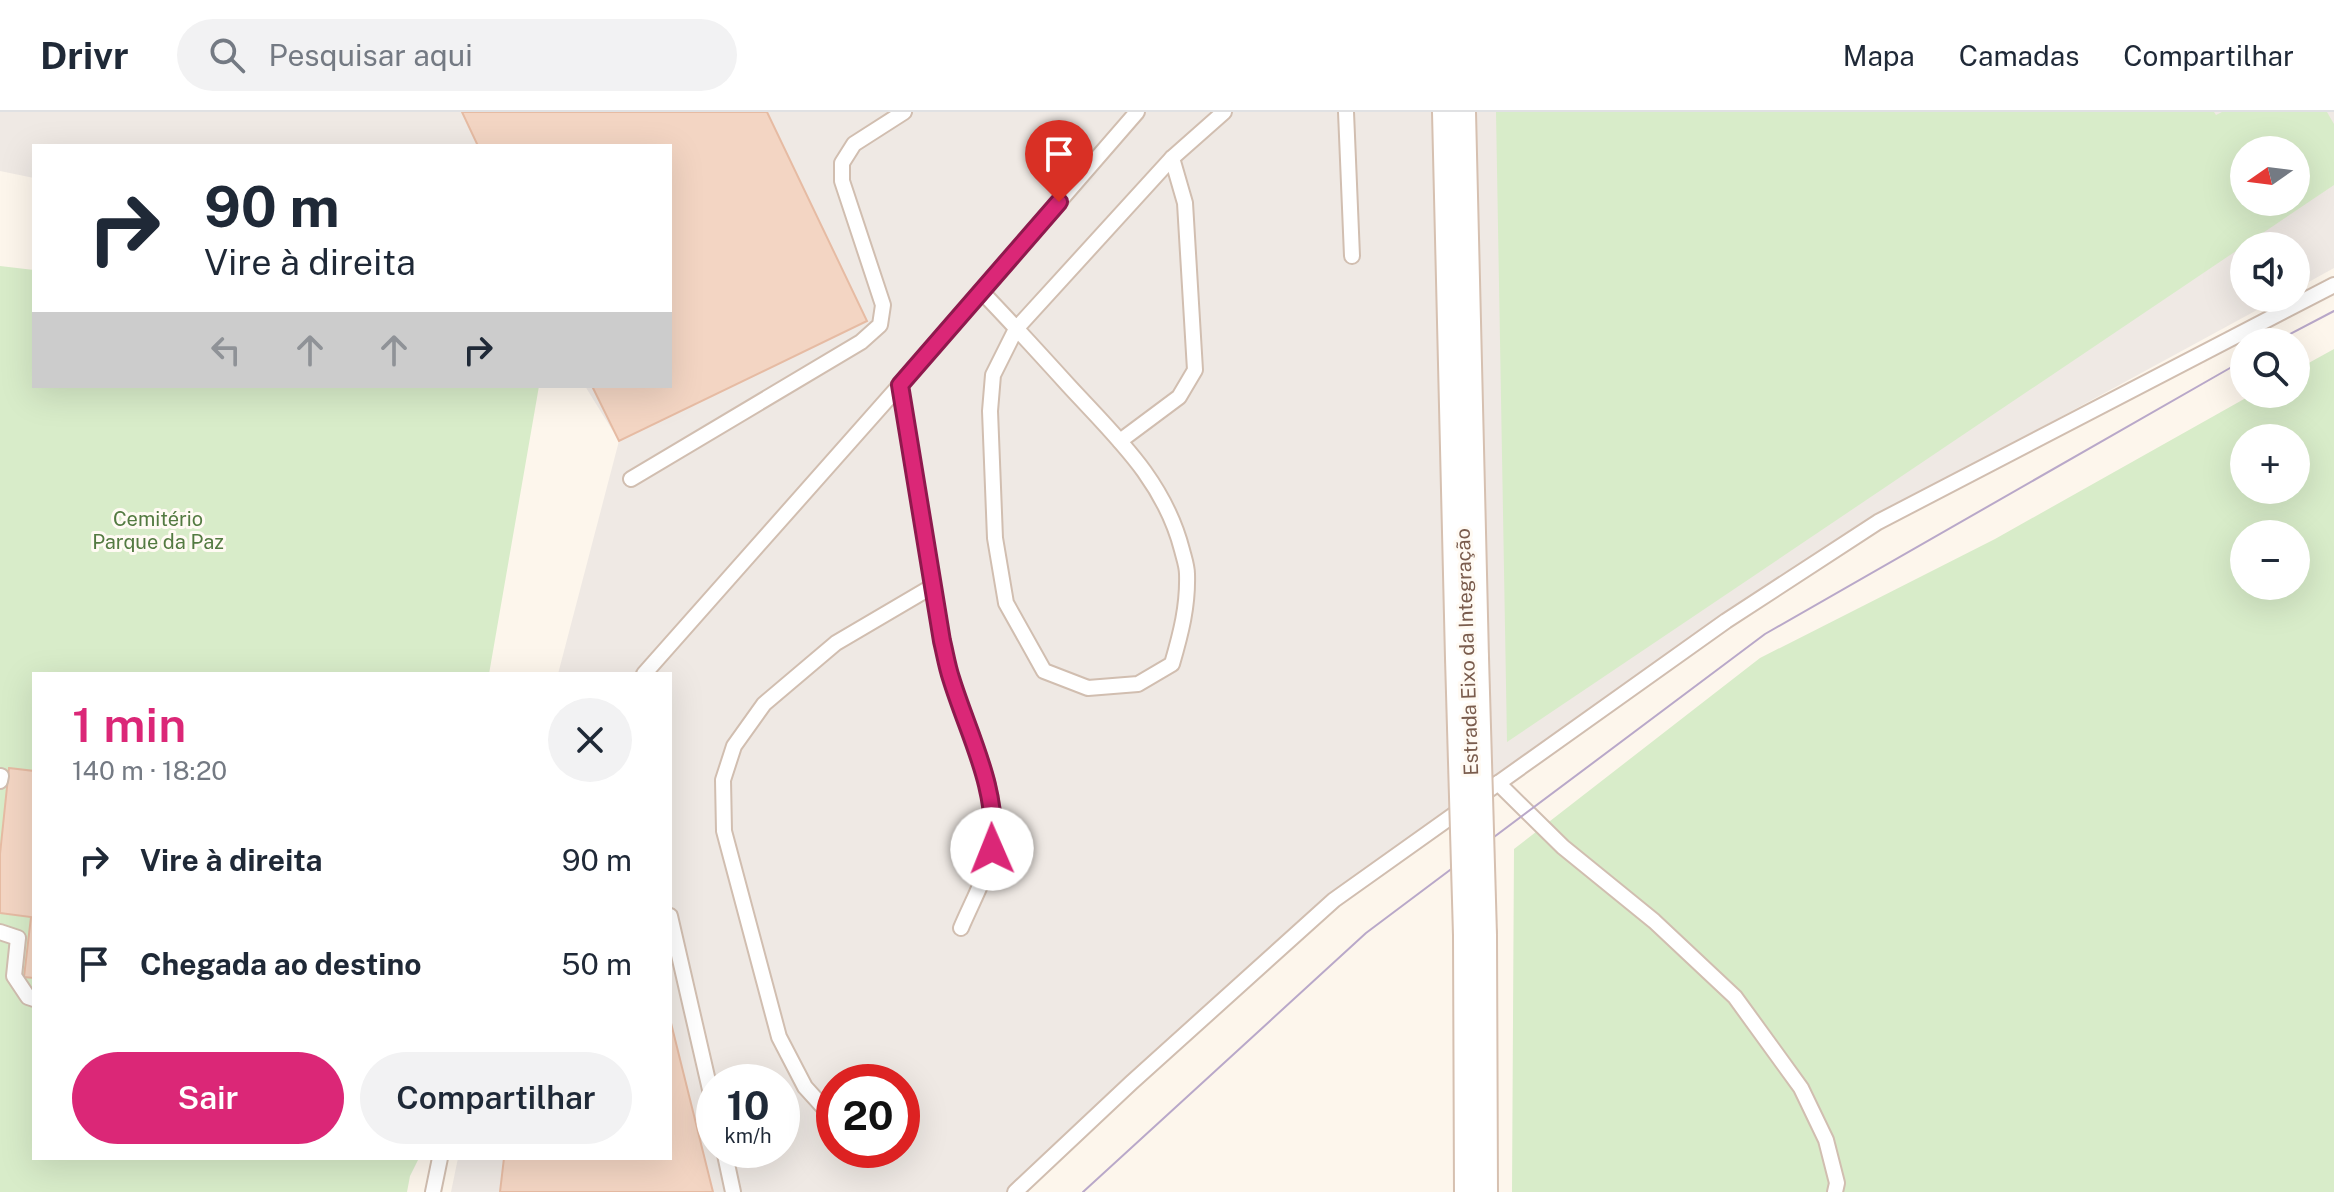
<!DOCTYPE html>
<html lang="pt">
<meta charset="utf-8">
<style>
:root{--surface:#fff;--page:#f2f2f3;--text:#1f2937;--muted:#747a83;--line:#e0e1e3;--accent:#db2777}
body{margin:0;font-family:"Public Sans",sans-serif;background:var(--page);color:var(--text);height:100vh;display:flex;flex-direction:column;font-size:30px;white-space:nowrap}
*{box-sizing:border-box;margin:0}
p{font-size:26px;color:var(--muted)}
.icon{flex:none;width:44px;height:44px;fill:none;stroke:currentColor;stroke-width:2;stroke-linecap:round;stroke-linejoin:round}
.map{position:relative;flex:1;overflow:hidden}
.side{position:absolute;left:32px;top:560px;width:640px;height:488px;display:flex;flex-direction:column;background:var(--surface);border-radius:0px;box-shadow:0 8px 32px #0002}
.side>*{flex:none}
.banner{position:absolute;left:32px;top:32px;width:640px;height:244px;border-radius:0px;box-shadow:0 8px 32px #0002;background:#fff;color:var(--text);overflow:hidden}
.needle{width:52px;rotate:256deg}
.controls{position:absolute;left:2230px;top:24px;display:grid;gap:16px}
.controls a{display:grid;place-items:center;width:80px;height:80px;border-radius:50%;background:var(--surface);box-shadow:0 8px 32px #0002;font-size:40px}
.speed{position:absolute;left:696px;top:952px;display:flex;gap:16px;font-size:40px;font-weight:700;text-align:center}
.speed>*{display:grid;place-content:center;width:104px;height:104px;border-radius:50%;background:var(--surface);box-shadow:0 8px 32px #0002;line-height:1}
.speed small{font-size:20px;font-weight:400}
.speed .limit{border:12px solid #d22;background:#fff;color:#111}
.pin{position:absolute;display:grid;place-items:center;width:68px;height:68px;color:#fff;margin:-82px -34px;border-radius:50% 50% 50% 0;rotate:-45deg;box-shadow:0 0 8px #0007}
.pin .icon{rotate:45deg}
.me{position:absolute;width:88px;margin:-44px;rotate:359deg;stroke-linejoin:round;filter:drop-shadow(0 0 6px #0008)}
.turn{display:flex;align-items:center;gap:28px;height:168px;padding:0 40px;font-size:36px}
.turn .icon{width:104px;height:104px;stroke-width:2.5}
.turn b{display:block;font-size:56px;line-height:68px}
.lanes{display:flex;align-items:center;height:76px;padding:0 40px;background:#0003;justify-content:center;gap:40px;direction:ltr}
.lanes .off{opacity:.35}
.round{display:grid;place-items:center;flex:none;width:84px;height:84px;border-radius:42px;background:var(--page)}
.summary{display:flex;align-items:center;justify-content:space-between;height:136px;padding:0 40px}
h1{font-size:48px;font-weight:600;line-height:60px;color:var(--accent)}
.cta{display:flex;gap:16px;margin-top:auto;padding:16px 40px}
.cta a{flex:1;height:92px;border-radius:48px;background:var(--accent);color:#fff;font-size:32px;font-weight:600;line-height:92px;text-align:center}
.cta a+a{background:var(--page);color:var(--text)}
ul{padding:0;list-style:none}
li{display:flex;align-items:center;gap:24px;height:104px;padding:0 40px}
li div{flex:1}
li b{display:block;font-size:30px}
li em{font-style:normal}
header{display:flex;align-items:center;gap:48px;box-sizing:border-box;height:112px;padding:0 40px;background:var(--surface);border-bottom:2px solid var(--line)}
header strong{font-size:38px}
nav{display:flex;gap:44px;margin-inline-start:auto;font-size:28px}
.search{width:560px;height:72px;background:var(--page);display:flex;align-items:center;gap:20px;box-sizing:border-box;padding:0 28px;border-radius:44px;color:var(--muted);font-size:30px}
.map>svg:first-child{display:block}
</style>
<header>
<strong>Drivr</strong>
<div class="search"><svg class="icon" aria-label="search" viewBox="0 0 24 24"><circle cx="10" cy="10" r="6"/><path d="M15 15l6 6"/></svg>Pesquisar aqui</div>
<nav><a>Mapa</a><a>Camadas</a><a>Compartilhar</a></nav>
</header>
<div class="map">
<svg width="2334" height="1080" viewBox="0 0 2334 1080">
<rect width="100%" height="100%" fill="#fdf6ec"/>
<!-- industrial -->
<path fill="#efe9e4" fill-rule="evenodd" d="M 0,0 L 2334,0 L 2334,156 L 2296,177 L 2296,134 L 2244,134 L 2244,186 L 2279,186 L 1853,418 L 1329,785 L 1023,1080 L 451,1080 L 458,1046 L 670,1046 L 670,562 L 558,562 L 619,329 L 585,274 L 670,274 L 670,34 L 34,34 L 34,66 L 0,59 ZM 2244,38 L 2296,38 L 2296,90 L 2244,90 ZM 714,970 L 782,970 L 782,1038 L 714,1038 ZM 834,970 L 902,970 L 902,1038 L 834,1038 Z"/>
<!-- green -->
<g fill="#d8ecc9" fill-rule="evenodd">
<path d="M 1496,0 L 2214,0 L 2216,3 L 2222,0 L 2327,0 L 2334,12 L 2334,73 L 1507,630 ZM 2296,38 L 2296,90 L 2244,90 L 2244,38 Z"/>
<polygon points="0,154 34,158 34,274 539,274 489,562 34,562 34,1046 419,1046 410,1064 407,1080 0,1080"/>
<path d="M 2334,237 L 2334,1080 L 1512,1080 L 1514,737 L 1760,546 L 1995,427 L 2253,282 L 2296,282 L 2296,258 ZM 2244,326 L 2296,326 L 2296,378 L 2244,378 ZM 2244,422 L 2296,422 L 2296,474 L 2244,474 Z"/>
</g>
<!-- building -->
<g fill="#f3d5c3" stroke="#e6bba3" stroke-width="2">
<polygon points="462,0 767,0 867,209 619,329 592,274 670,274 670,34 478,34"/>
<polygon points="9,656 34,659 34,866 24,865 31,805 0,801 0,742"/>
<polygon points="670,907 713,1080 500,1080 504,1046 670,1046"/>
</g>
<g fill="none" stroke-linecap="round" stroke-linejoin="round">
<defs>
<g id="lane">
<polyline points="1346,0 1352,144"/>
<path d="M 981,179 C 1011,210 1040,242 1069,274 C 1116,325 1164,368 1182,438 C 1184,446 1187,454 1187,462 C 1188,494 1181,521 1172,552 L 1138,572 L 1088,576 L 1044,559 L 1006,491 L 995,426 L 990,299 L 993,263 L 1016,217 L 1172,46 L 1224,0"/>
<path d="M 900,273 L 942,529 C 945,541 947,553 951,565 C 966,616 1002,682 992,736 C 987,764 972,790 961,816"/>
<polyline points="1120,329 1179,285 1195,258 1185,91 1172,46"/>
<polyline points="631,367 861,230 880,213 883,193 842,69 842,51 854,32 904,0"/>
<polyline points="644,562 900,273 1137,0"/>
<polyline points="0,669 1,664"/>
<polyline points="1498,671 1563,735 1654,809 1735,885 1801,976 1826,1028 1837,1071 1835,1080"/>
<polyline points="670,804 714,995"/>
<polyline points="0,820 18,826 14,864 28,885 34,887"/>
<polyline points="834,1007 805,975 779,925 724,719 723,668 734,634 764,592 836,531 933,474"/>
<polyline points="724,1038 733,1080"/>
<polyline points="863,1038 870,1045"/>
<polyline points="433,1080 440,1046"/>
<polyline points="1015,1080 1131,971 1334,788 1726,509 1878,410 2334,173"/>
</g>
<g id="secondary">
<polyline points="1454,0 1467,546"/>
<polyline points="1475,823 1476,1080"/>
</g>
</defs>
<!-- lane casing -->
<use href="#lane" stroke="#d1beb0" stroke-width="18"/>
<!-- secondary casing -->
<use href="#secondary" stroke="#d6c0b0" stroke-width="46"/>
<!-- lane -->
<use href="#lane" stroke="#fff" stroke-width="14"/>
<!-- secondary -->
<use href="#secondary" stroke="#fff" stroke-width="42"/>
<!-- tram -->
<g stroke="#b9a8c9" stroke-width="2">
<polyline points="2275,230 2334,199"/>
<polyline points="1083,1080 1366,821 1765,522 2244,248"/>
</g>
<defs>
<polyline id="secondary-bridge" points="1467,546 1475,823"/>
</defs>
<!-- secondary-bridge casing -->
<use href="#secondary-bridge" stroke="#d6c0b0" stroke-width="46" stroke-linecap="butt"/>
<!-- secondary-bridge -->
<use href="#secondary-bridge" stroke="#fff" stroke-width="42"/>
</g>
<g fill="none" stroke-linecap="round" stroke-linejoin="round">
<defs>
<path id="route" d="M 992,737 C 999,677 968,622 951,566 C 947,554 945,541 942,529 L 900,273 L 1059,90"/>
</defs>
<!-- route casing -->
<use href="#route" stroke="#8e194d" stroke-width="20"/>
<!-- route -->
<use href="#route" stroke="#db2777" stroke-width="14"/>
</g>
<g text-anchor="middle" stroke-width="6" stroke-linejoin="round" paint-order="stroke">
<!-- park labels -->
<g font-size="20" fill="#537a41" stroke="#fffaf3">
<text x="158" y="414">Cemitério<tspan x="158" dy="23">Parque da Paz</tspan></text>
</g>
<!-- street labels -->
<g font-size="20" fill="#7a5c4d" stroke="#fffaf3">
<text transform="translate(1467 540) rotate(-92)" y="7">Estrada Eixo da Integração</text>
</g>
</g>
</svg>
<div class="controls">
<a><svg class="needle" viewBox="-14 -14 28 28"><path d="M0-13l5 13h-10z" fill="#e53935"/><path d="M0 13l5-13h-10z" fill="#747a83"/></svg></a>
<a><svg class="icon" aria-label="sound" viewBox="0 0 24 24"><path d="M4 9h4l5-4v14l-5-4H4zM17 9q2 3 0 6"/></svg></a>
<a><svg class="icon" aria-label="search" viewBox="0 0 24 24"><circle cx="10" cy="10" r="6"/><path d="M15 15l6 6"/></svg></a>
<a>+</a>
<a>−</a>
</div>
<div class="speed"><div>10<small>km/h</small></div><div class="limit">20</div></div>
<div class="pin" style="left:1059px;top:90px;background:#d93025"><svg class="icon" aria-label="arrive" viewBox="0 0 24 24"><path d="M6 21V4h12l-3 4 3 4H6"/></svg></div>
<svg class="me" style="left:992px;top:737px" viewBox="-20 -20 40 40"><circle r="19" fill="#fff"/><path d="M0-13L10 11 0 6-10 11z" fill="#db2777"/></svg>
<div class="banner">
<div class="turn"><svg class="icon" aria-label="right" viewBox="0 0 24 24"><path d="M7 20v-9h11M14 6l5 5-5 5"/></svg><div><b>90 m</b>Vire à direita</div></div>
<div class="lanes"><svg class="icon off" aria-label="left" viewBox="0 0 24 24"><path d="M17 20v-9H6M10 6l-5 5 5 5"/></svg><svg class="icon off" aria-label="ahead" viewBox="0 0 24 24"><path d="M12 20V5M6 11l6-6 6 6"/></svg><svg class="icon off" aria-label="ahead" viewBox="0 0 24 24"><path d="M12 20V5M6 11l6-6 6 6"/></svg><svg class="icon" aria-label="right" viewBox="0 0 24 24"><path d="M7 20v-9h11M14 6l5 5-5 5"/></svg></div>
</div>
<section class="side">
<div class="summary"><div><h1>1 min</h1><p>140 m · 18:20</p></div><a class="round"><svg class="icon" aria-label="close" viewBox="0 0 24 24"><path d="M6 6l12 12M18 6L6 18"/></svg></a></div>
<ul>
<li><svg class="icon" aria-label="right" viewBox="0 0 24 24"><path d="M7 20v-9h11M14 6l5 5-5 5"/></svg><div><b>Vire à direita</b></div><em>90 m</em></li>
<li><svg class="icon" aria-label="arrive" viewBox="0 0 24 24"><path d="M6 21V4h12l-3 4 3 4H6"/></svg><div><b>Chegada ao destino</b></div><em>50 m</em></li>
</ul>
<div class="cta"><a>Sair</a><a>Compartilhar</a></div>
</section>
</div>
